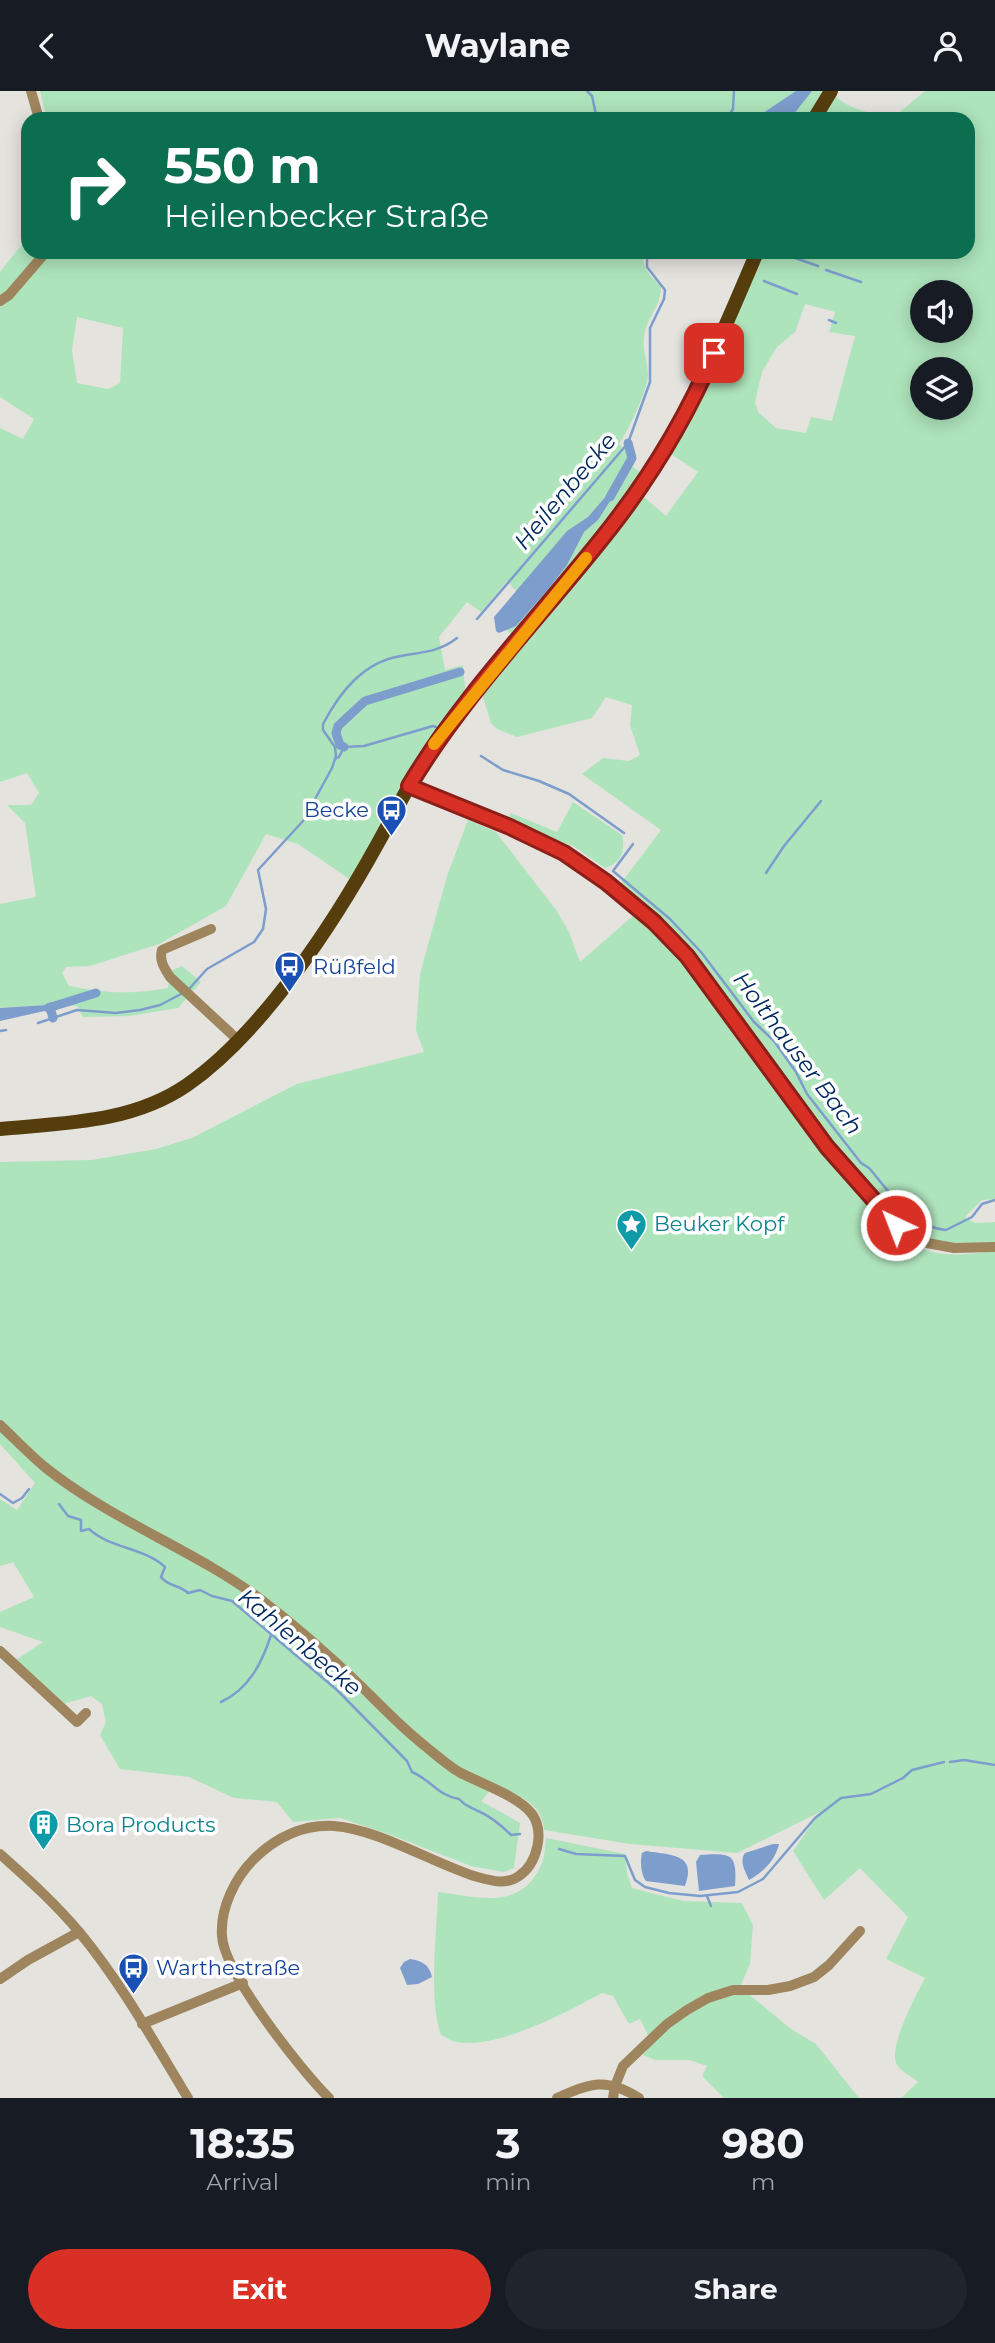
<!DOCTYPE html>
<meta charset="utf-8">
<style>
:root{--surface:#171b24;--page:#20242c;--text:#f1f3f6;--muted:#9ea1a6;--accent:#d93025}
body{margin:0;font-family:Montserrat,sans-serif;background:var(--page);color:var(--text);height:100vh;display:flex;flex-direction:column;font-size:26px;white-space:nowrap}
*{box-sizing:border-box;margin:0}
p{font-size:23px;color:var(--muted)}
.icon{flex:none;width:38px;height:38px;fill:none;stroke:currentColor;stroke-width:2;stroke-linecap:round;stroke-linejoin:round}
.map{position:relative;height:2007px;overflow:hidden}
.side{display:flex;flex-direction:column;background:var(--surface);flex:1}
.side>*{flex:none}
.banner{position:absolute;left:21px;top:21px;width:954px;height:147px;border-radius:21px;box-shadow:0 4px 18px #0003;background:#0b6e4f;color:#fff;overflow:hidden}
.buttons{position:absolute;left:910px;top:189px;display:grid;gap:14px}
.buttons a{display:grid;place-items:center;width:63px;height:63px;border-radius:50%;background:var(--surface);box-shadow:0 4px 18px #0003;font-size:35px}
.pin{position:absolute;display:grid;place-items:center;width:60px;height:60px;color:#fff;margin:-30px;border-radius:14px;box-shadow:0 4px 10px #0006}
.me{position:absolute;width:77px;margin:-38px;rotate:317deg;stroke-linejoin:round;filter:drop-shadow(0 0 5px #0008)}
.turn{display:flex;align-items:center;gap:24px;height:147px;padding:0 28px;font-size:32px}
.turn .icon{width:91px;height:91px;stroke-width:2.5}
.turn b{display:block;font-size:49px;line-height:60px}
.eta{display:flex;justify-content:space-evenly;align-items:center;height:119px;text-align:center}
.eta b{font-size:42px;font-weight:700;line-height:49px}
.action{display:flex;gap:14px;margin-top:auto;padding:14px 28px}
.action a{flex:1;height:80px;border-radius:42px;background:var(--accent);color:#fff;font-size:28px;font-weight:700;line-height:80px;text-align:center}
.action a+a{background:var(--page);color:var(--text)}
header{display:flex;justify-content:space-between;align-items:center;height:91px;padding:0 28px;background:var(--surface);font-size:32px;font-weight:700}
.map>svg:first-child{display:block}
</style>
<header><svg class="icon" aria-label="back" viewBox="0 0 24 24"><path d="M15 5l-7 7 7 7"/></svg>Waylane<svg class="icon" aria-label="person" viewBox="0 0 24 24"><circle cx="12" cy="8" r="4"/><path d="M4 21q1-7 8-7t8 7"/></svg></header>
<div class="map">
<svg width="995" height="2007" viewBox="0 0 995 2007">
<rect width="100%" height="100%" fill="#e4e3de"/>
<!-- green -->
<g fill="#aee4bc" fill-rule="evenodd">
<path d="M 40,0 L 831,0 C 847,20 871,22 894,26 L 925,0 L 995,0 L 995,1108 L 982,1109 L 965,1126 L 975,1132 L 995,1131 L 995,1152 L 956,1153 L 932,1149 L 900,1133 L 824,1045 L 698,873 L 618,796 L 661,739 L 582,683 L 603,667 L 629,670 L 640,664 L 630,634 L 632,614 L 606,606 L 592,627 L 517,646 L 497,638 L 491,632 L 482,603 L 521,554 L 497,529 L 518,502 L 507,490 L 481,521 L 467,511 L 439,546 L 445,579 L 463,574 L 465,596 L 463,605 L 351,789 L 298,753 L 266,743 L 226,815 L 159,853 L 90,875 L 66,876 L 62,882 L 69,895 C 109,902 128,904 168,897 L 170,880 L 182,875 L 201,891 L 178,917 L 129,925 L 83,926 L 77,915 L 47,914 L 0,917 L 0,813 L 36,806 L 25,732 L 7,714 L 31,714 L 39,702 L 27,682 L 0,691 L 0,337 L 23,348 L 34,328 L 0,306 L 0,181 L 23,152 L 28,148 L 28,161 L 643,161 C 642,177 649,184 661,195 C 662,214 646,227 644,246 C 642,258 648,271 648,283 C 648,299 628,340 619,353 L 630,362 L 629,373 L 651,389 L 644,406 L 666,425 L 698,381 L 671,363 L 698,316 L 762,166 L 754,161 L 839,161 L 922,167 L 920,161 L 968,161 L 968,28 L 47,28 ZM 922,201 L 961,201 L 961,240 L 922,240 ZM 805,213 L 835,221 L 829,241 L 855,245 L 832,330 L 811,326 L 806,342 L 776,337 L 758,321 L 755,311 L 762,281 L 777,256 L 795,241 ZM 77,226 L 123,237 L 120,292 L 108,298 L 77,292 L 72,259 ZM 922,278 L 961,278 L 961,317 L 922,317 Z"/>
<path d="M 573,711 L 622,744 C 626,760 621,772 605,777 L 573,755 L 539,744 L 507,729 L 511,722 L 557,741 Z"/>
<path d="M 468,729 L 496,741 L 556,819 L 569,841 L 580,871 L 635,823 C 661,846 687,870 709,899 C 760,966 801,1039 857,1101 C 877,1123 895,1145 921,1157 C 943,1167 972,1163 995,1160 L 995,2007 L 901,2007 L 918,1991 C 912,1986 901,1980 897,1974 C 887,1958 917,1902 925,1887 L 886,1868 L 908,1826 L 860,1777 L 824,1809 L 793,1760 L 820,1721 L 737,1762 L 630,1753 L 544,1739 C 543,1712 516,1703 495,1694 L 481,1710 L 520,1732 L 514,1777 L 504,1781 L 471,1775 L 391,1744 L 340,1727 L 293,1731 L 277,1711 L 234,1707 L 189,1686 L 120,1678 L 100,1644 L 106,1631 L 102,1613 L 91,1605 L 63,1613 L 16,1569 L 43,1551 L 0,1536 L 0,1521 L 34,1506 L 13,1471 L 0,1475 L 0,1408 L 17,1419 L 35,1392 L 0,1353 L 0,1071 L 92,1069 L 156,1058 L 192,1047 L 297,993 L 424,961 L 416,939 L 420,883 L 447,785 Z"/>
<path d="M 546,1747 L 625,1763 L 627,1782 L 632,1797 L 683,1810 L 742,1812 L 753,1834 L 750,1873 L 740,1896 L 791,1938 L 816,1953 L 859,2007 L 724,2007 L 702,1985 L 707,1975 L 690,1969 L 655,1969 L 643,1964 L 652,1952 L 640,1928 L 629,1933 L 613,1905 L 602,1902 C 567,1921 496,1959 456,1951 C 451,1950 446,1946 441,1944 C 428,1906 437,1842 438,1801 C 478,1806 521,1820 541,1774 C 545,1767 545,1755 546,1747 Z"/>
</g>
<!-- water -->
<g fill="#7d9dcd">
<polygon points="796,0 812,0 790,28 754,28"/>
<polygon points="607,404 612,407 598,429 584,441 567,474 550,496 516,535 499,542 496,540 494,526 567,440 588,426"/>
<polygon points="47,914 49,919 0,930 0,917"/>
<path d="M 773,1753 L 779,1753 C 775,1770 763,1781 749,1789 C 745,1780 739,1770 745,1762 Z"/>
<path d="M 646,1760 C 669,1764 698,1762 685,1795 L 646,1790 C 641,1784 640,1770 642,1762 Z"/>
<path d="M 700,1764 C 732,1762 737,1763 735,1795 L 699,1800 L 696,1771 Z"/>
<path d="M 410,1868 C 422,1870 429,1873 432,1886 L 418,1893 L 407,1894 L 400,1877 L 404,1871 Z"/>
</g>
<g fill="none" stroke-linecap="round" stroke-linejoin="round">
<!-- stream -->
<g stroke="#7d9dcd" stroke-width="2.5">
<polyline points="587,0 592,5 597,28"/>
<polyline points="727,28 733,18 734,0"/>
<polyline points="778,161 818,175"/>
<polyline points="826,179 861,191"/>
<polyline points="764,190 797,203"/>
<polyline points="829,229 836,232"/>
<polyline points="477,528 628,352 650,291 650,237 664,208 665,199 647,176 647,161"/>
<polyline points="481,665 503,679 539,690 569,703 624,742"/>
<polyline points="335,668 339,666 344,656 364,655 433,635 436,636"/>
<path d="M 633,753 L 613,780 L 670,828 L 701,861 L 754,931 L 774,950 L 796,981 L 807,1003 L 861,1072 L 869,1077 C 889,1100 911,1136 946,1139 L 972,1126 L 982,1113 L 995,1109"/>
<polyline points="766,782 784,755 821,710"/>
<path d="M 189,898 L 207,878 L 254,851 L 263,838 L 266,818 L 258,779 L 303,730 L 332,677 L 336,665 L 335,656 L 323,639 L 323,633 C 340,601 363,571 401,565 C 423,561 439,561 457,547"/>
<polyline points="38,932 77,919 116,922 140,919 160,914 183,902"/>
<polyline points="0,940 6,939"/>
<polyline points="0,1403 13,1412 22,1407 29,1398"/>
<path d="M 59,1413 L 68,1425 L 81,1429 L 81,1440 L 89,1438 C 111,1458 143,1456 165,1476 L 161,1486 C 167,1495 180,1494 188,1502 L 200,1499 L 212,1505 L 232,1510 L 337,1599 L 407,1670 L 412,1681 C 431,1689 437,1704 459,1708 C 466,1716 469,1715 478,1720 C 490,1725 501,1734 511,1744 L 520,1743"/>
<path d="M 221,1611 C 249,1598 262,1572 271,1544"/>
<polyline points="950,1671 964,1669 995,1674"/>
<polyline points="559,1758 576,1763 625,1765 635,1789 645,1796 669,1802 700,1805 738,1801 763,1788 815,1727 841,1707 871,1703 903,1687 912,1679 944,1671"/>
<polyline points="707,1805 711,1815"/>
</g>
<!-- canal -->
<g stroke="#7d9dcd" stroke-width="9">
<polyline points="610,406 632,367 628,352"/>
<polyline points="344,656 340,654 336,642 338,635 365,610 460,581"/>
<polyline points="50,916 53,927"/>
<polyline points="48,917 96,902"/>
</g>
<!-- minor -->
<g stroke="#9f855e" stroke-width="10">
<polyline points="31,0 39,28"/>
<polyline points="0,210 9,204 46,161"/>
<polyline points="409,695 534,747 574,768 606,791 654,831 687,865 827,1056 891,1130 909,1144 927,1152 954,1157 995,1156"/>
<path d="M 211,838 L 162,859 C 159,869 164,877 170,886 L 238,949"/>
<path d="M 0,1334 C 15,1348 30,1364 46,1377 C 111,1429 192,1458 259,1507 C 296,1535 330,1565 363,1597 C 383,1617 403,1638 425,1655 C 436,1664 447,1674 459,1681 C 479,1692 519,1705 532,1723 C 545,1741 537,1773 519,1785 C 505,1795 489,1789 474,1785 C 431,1771 377,1738 334,1735 C 303,1733 275,1747 254,1768 C 235,1787 220,1817 222,1845 C 224,1882 301,1979 329,2007"/>
<polyline points="0,1560 77,1631 86,1622"/>
<path d="M 0,1763 C 28,1788 56,1813 80,1842 C 122,1893 154,1951 188,2007"/>
<polyline points="0,1888 28,1869 79,1841"/>
<polyline points="142,1933 243,1892"/>
<path d="M 557,2007 C 591,1992 606,1986 639,2007"/>
<polyline points="613,2007 615,1995 623,1975 667,1933 687,1919 708,1907 733,1899 768,1899 790,1895 814,1886 829,1874 860,1840"/>
</g>
<!-- major -->
<g stroke="#563d0d" stroke-width="14">
<polyline points="814,28 831,0"/>
<path d="M 0,1038 C 64,1032 132,1032 187,994 C 263,941 334,832 378,752 C 396,720 412,687 432,656 C 449,629 472,605 492,580 C 533,532 574,484 612,434 C 679,347 715,261 757,161"/>
</g>
</g>
<g fill="none" stroke-linecap="round" stroke-linejoin="round">
<defs>
<path id="route" d="M 714,262 C 687,325 653,382 611,436 C 544,522 465,601 409,695 L 510,736 L 564,762 L 606,791 L 654,831 L 687,865 L 827,1056 L 896,1134"/>
</defs>
<!-- route casing -->
<use href="#route" stroke="#8d1f18" stroke-width="18"/>
<!-- route -->
<use href="#route" stroke="#d93025" stroke-width="12"/>
<!-- slow -->
<polyline stroke="#f59e0b" stroke-width="12" points="434,653 586,467"/>
</g>
<!-- icons -->
<defs>
<symbol id="bus-pin" viewBox="-11 -11 22 30"><path d="M0 17L-7.5 6A9.5 9.5 0 1 1 7.5 6Z" fill="#1a4fb4" stroke="#fff"/><path d="M-5-6H5V4H4V6H2V4H-2V6H-4V4H-5ZM-3.5-4V0h7V-4ZM-3.5 1.2v1.5H-2V1.2ZM2 1.2v1.5H3.5V1.2Z" fill="#fff"/></symbol>
<symbol id="sight-pin" viewBox="-11 -11 22 30"><path d="M0 17L-7.5 6A9.5 9.5 0 1 1 7.5 6Z" fill="#0f9aa8" stroke="#fff"/><path d="M0-6L1.8-2.2L6-1.7L2.9 1.2L3.7 5.4L0 3.3L-3.7 5.4L-2.9 1.2L-6-1.7L-1.8-2.2Z" fill="#fff"/></symbol>
<symbol id="building-pin" viewBox="-11 -11 22 30"><path d="M0 17L-7.5 6A9.5 9.5 0 1 1 7.5 6Z" fill="#0f9aa8" stroke="#fff"/><path d="M-4-6H4V6H1V3H-1V6H-4ZM-2.5-4.3h1.7v1.8h-1.7ZM.8-4.3h1.7v1.8H.8ZM-2.5-1h1.7V.8h-1.7ZM.8-1h1.7V.8H.8Z" fill="#fff"/></symbol>
</defs>
<g fill-rule="evenodd">
<use href="#bus-pin" x="374" y="702" width="35" height="47"/>
<use href="#bus-pin" x="272" y="858" width="35" height="47"/>
<use href="#sight-pin" x="614" y="1116" width="35" height="47"/>
<use href="#building-pin" x="26" y="1716" width="35" height="47"/>
<use href="#bus-pin" x="116" y="1860" width="35" height="47"/>
</g>
<g text-anchor="middle" stroke-width="7" stroke-linejoin="round" paint-order="stroke">
<!-- transit labels -->
<g font-size="21" fill="#164399" stroke="#fff" text-anchor="start">
<text x="369" y="726" text-anchor="end">Becke</text>
<text x="313" y="883">Rüßfeld</text>
<text x="156" y="1884">Warthestraße</text>
</g>
<!-- culture labels -->
<g font-size="21" fill="#0d838f" stroke="#fff" text-anchor="start">
<text x="654" y="1140">Beuker Kopf</text>
<text x="66" y="1741">Bora Products</text>
</g>
<!-- water labels -->
<g font-size="23" font-style="italic" fill="#002961" stroke="#fff">
<text transform="translate(565 400) rotate(-50)" y="8">Heilenbecke</text>
<text transform="translate(798 962) rotate(53)" y="8">Holthauser Bach</text>
<text transform="translate(300 1551) rotate(40)" y="8">Kahlenbecke</text>
</g>
</g>
</svg>
<div class="buttons">
<a><svg class="icon" aria-label="sound" viewBox="0 0 24 24"><path d="M4 9h4l5-4v14l-5-4H4zM17 9q2 3 0 6"/></svg></a>
<a><svg class="icon" aria-label="layers" viewBox="0 0 24 24"><path d="M12 4l9 5-9 5-9-5zM3 14l9 5 9-5"/></svg></a>
</div>
<div class="pin" style="left:714px;top:262px;background:#d93025"><svg class="icon" aria-label="arrive" viewBox="0 0 24 24"><path d="M6 21V4h12l-3 4 3 4H6"/></svg></div>
<svg class="me" style="left:896px;top:1134px" viewBox="-20 -20 40 40"><circle r="17" fill="#d93025" stroke="#fff" stroke-width="3"/><path d="M0-11L8 9 0 5-8 9z" fill="#fff"/></svg>
<div class="banner">
<div class="turn"><svg class="icon" aria-label="right" viewBox="0 0 24 24"><path d="M7 20v-9h11M14 6l5 5-5 5"/></svg><div><b>550 m</b>Heilenbecker Straße</div></div>
</div>
</div>
<section class="side">
<div class="eta">
<div><b>18:35</b><p>Arrival</p></div>
<div><b>3</b><p>min</p></div>
<div><b>980</b><p>m</p></div>
</div>
<div class="action"><a>Exit</a><a>Share</a></div>
</section>
